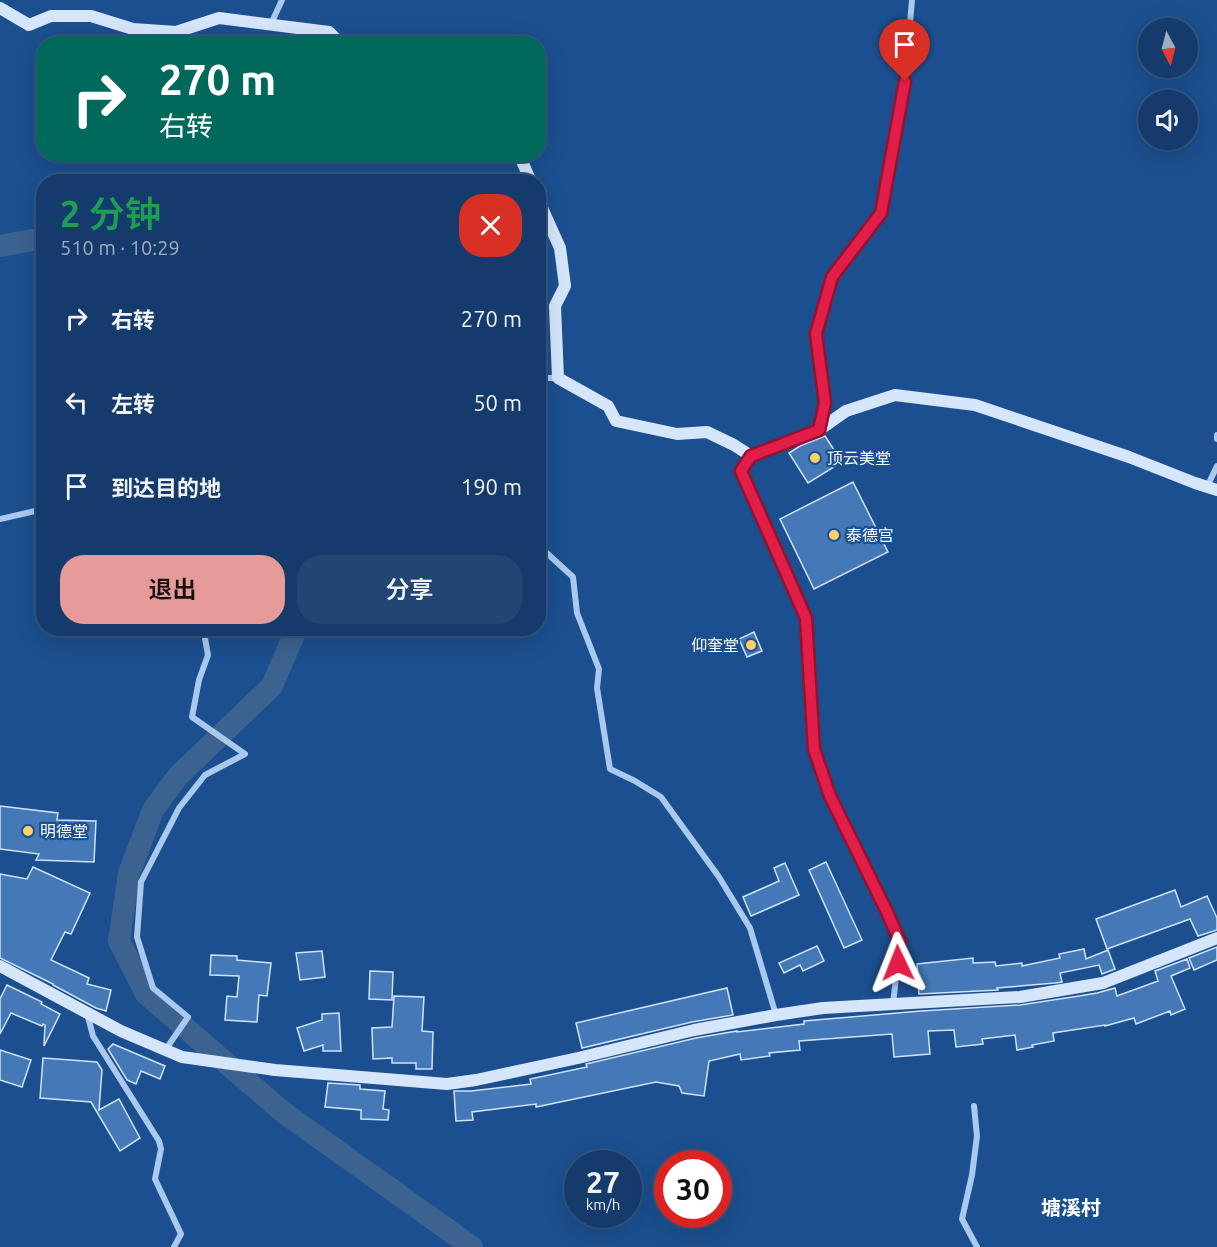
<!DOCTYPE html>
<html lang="zh">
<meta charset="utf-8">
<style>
:root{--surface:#143b6b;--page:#214673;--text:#f1f3f6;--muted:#9dadc1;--line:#33557e;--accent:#e69b98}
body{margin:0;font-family:Ubuntu,"Noto Sans SC",sans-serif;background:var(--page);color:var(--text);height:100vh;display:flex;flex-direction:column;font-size:22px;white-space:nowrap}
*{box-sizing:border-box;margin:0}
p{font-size:20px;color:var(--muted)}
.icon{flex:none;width:33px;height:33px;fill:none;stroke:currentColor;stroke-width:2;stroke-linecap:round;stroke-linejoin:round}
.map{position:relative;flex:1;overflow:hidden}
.details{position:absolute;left:36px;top:174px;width:510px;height:462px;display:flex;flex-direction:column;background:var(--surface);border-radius:24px;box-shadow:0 6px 24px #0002,0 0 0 2px var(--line)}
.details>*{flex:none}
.banner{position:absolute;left:36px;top:36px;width:510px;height:126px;border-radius:24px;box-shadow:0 6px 24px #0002,0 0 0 2px var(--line);background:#00695c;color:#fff;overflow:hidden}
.needle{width:39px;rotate:173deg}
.buttons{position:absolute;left:1138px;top:18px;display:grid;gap:12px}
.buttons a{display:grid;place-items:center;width:60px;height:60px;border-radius:50%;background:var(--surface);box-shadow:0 6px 24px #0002,0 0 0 2px var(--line);font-size:30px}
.speed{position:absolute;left:564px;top:1150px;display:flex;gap:12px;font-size:30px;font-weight:700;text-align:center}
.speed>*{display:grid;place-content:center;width:78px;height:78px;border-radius:50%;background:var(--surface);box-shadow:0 6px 24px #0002,0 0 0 2px var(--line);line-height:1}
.speed small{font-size:15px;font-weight:400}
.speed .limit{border:9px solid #d22;background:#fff;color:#111}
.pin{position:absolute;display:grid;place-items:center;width:51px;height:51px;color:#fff;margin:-62px -26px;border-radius:50% 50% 50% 0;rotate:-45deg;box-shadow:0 0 6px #0007}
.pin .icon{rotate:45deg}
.me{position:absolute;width:66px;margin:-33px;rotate:358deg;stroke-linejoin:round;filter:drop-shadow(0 0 4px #0008)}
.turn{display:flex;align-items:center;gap:21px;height:126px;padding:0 24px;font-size:27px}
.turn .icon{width:78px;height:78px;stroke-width:2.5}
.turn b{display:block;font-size:42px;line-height:51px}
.round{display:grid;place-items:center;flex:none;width:63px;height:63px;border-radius:24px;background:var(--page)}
.headline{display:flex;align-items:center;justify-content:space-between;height:102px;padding:0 24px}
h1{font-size:36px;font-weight:600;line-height:45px;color:#1e9e55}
.action{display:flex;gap:12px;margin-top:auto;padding:12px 24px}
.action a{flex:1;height:69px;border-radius:24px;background:var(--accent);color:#111;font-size:24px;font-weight:600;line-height:69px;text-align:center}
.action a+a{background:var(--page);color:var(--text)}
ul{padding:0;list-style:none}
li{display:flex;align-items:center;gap:18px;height:84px;padding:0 24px}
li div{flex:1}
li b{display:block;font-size:22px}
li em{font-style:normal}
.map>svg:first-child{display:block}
</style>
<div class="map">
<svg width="1217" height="1247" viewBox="0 0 1217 1247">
<rect width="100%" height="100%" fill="#1b4f8f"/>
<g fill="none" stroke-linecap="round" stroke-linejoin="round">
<!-- river -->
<g stroke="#3c6290" stroke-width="22">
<polyline points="0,246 44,238"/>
<polyline points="297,628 272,686 178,776 153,810 129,873 119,941 146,994 283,1112 472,1247"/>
</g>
</g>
<!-- building -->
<g fill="#4478b7" stroke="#cfe3fa" stroke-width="1.5">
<polygon points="825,436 842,462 808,483 789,453 800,446"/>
<polygon points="853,482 888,552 814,589 780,519"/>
<polygon points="754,632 762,651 747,657 739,639"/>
<polygon points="0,806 58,813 57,820 96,821 94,862 36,860 39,854 0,849"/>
<polygon points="826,862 862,940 844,948 809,870"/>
<polygon points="785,863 799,895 751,916 743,897 779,881 774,868"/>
<polygon points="33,867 90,893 71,934 65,932 51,960 89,978 87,984 111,990 106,1011 96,1008 53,985 53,984 0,958 0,874 27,879"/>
<polygon points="1175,890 1181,907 1207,896 1217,918 1217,930 1198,936 1190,919 1107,949 1096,919"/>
<polygon points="817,946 824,961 803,971 800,965 784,973 779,963"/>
<polygon points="1217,947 1217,960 1194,970 1189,958"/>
<polygon points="1084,949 1086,959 1108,950 1115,969 1102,974 1099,965 1060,973 1062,982 1055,983 997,988 998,990 919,994 917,964 973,958 973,963 995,962 996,966 1022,963 1022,966 1060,958 1059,954"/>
<polygon points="322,951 325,977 300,980 296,953"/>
<polygon points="211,955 237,956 237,960 271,963 267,996 259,995 257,1022 225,1020 227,996 237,997 239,976 210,975"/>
<polygon points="1187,959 1190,968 1171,976 1185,1009 1171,1015 1170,1011 1136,1024 1134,1018 1105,1026 1105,1025 1053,1033 1054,1041 1032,1045 1033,1047 1017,1050 1015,1035 982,1039 983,1044 956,1047 954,1030 928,1031 930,1054 894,1057 892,1034 799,1041 800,1050 769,1053 770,1056 741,1060 740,1054 709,1061 704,1096 682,1093 679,1086 656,1082 536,1107 536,1104 472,1112 473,1120 456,1121 454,1091 471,1091 531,1084 530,1079 587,1067 586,1064 696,1038 737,1031 737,1032 804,1024 804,1021 921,1011 1020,1005 1079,996 1097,993 1115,988 1117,996 1158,981 1155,971"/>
<polygon points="370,971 393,972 392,1000 369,999"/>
<polygon points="7,985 42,1002 41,1004 60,1014 44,1046 45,1025 43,1024 42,1026 11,1013 0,1034 0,999"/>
<polygon points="727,988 733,1015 692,1022 582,1048 576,1023"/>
<polygon points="394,996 424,997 422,1031 433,1032 432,1069 416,1069 416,1063 392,1063 392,1058 373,1059 372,1028 392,1027"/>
<polygon points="339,1013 341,1051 323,1051 323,1045 304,1051 297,1028 322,1020 322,1014"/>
<polygon points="113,1044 165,1066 160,1079 141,1071 136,1084 127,1080 108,1049"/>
<polygon points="0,1050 31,1060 22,1087 0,1080"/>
<polygon points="43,1058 97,1062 102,1070 99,1110 119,1099 140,1138 120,1151 91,1102 40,1098"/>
<polygon points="328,1083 360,1085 360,1089 385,1091 383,1109 389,1110 388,1120 361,1119 361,1110 325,1107"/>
</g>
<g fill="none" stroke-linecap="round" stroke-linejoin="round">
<!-- street -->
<g stroke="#a9c9ee" stroke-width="6">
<polyline points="271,24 282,0"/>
<polyline points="538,378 558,378"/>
<polyline points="819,427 825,403 816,334 832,277 881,213 905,81 912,0"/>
<polyline points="1217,435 1217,439"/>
<polyline points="751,456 741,471 806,618 814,749 830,796 887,912 900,942 893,1004"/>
<polyline points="1207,487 1217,466"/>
<polyline points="0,519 44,509"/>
<polyline points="538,545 573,577 577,613 599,669 597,688 610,769 635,781 661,797 719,877 750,928 776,1015"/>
<polyline points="87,1013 93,1036 159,1141 161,1149 155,1179 181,1234 174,1247"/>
<polyline points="166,1049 188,1017 153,988 137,937 141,882 179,808 205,775 245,754 192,717 199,680 208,655 204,633 201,628"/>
<polyline points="974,1106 977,1136 972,1175 962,1219 977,1247"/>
</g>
<!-- secondary -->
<g stroke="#d6e6fa" stroke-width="12">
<polyline points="0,8 29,25 51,16 91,16 133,29 176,32 219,18 329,32 340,43 346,44"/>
<polyline points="519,154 531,182"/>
<polyline points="538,199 560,248 565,286 555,306 558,378 608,406 616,421 677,434 707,432 734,445 751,456 819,430 846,411 895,395 975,405 1129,457 1195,483 1217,490"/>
<polyline points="0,966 121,1031 182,1057 275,1070 447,1084 476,1080 578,1058 694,1030 776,1015 823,1008 1020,997 1103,983 1217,938"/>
</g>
</g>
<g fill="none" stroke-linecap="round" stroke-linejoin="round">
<defs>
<polyline id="route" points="898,963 900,942 887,912 830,796 814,749 806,618 741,471 751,456 819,430 825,403 816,334 832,277 881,213 905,81"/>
</defs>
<!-- route casing -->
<use href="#route" stroke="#92132f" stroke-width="15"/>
<!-- route -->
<use href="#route" stroke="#e11d48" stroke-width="10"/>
</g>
<!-- markers -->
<g fill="#ffd166" stroke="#1b4f8f" stroke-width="2">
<circle cx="815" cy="458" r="6"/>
<circle cx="834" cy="535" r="6"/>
<circle cx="751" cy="645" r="6"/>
<circle cx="28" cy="831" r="6"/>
</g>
<g text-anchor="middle" stroke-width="4.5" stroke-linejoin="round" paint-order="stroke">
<!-- poi labels -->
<g font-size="16" fill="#fff" stroke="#1b4f8f" text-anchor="start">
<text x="827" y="464">顶云美堂</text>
<text x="846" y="541">泰德宫</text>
<text x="739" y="651" text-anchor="end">仰奎堂</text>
<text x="40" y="837">明德堂</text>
</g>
<!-- quarter labels -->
<g font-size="20" font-weight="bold" fill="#fff" stroke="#1b4f8f">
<text x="1071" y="1215">塘溪村</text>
</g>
</g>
</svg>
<div class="buttons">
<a><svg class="needle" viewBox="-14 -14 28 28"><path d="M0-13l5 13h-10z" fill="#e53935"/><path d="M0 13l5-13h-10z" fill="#9dadc1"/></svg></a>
<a><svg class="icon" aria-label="sound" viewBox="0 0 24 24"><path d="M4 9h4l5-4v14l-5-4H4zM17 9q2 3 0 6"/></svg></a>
</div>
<div class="speed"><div>27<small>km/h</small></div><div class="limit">30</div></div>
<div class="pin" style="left:905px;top:81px;background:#d93025"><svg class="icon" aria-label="arrive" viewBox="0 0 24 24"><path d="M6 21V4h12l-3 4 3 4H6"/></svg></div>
<svg class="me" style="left:898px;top:963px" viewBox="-20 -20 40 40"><path d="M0-17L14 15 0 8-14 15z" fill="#e11d48" stroke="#fff" stroke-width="4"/></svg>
<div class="banner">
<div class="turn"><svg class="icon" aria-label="right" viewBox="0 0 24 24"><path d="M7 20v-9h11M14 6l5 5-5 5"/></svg><div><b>270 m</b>右转</div></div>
</div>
<section class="details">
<div class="headline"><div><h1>2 分钟</h1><p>510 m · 10:29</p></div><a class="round" style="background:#d93025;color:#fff"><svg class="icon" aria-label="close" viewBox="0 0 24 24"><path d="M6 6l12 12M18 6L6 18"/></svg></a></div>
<ul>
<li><svg class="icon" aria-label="right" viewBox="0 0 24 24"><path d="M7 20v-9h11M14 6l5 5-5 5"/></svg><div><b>右转</b></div><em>270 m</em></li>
<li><svg class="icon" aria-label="left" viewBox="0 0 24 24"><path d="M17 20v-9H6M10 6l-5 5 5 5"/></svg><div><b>左转</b></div><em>50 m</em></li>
<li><svg class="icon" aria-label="arrive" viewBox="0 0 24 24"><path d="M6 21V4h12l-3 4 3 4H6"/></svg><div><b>到达目的地</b></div><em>190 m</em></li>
</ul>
<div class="action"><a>退出</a><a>分享</a></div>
</section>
</div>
